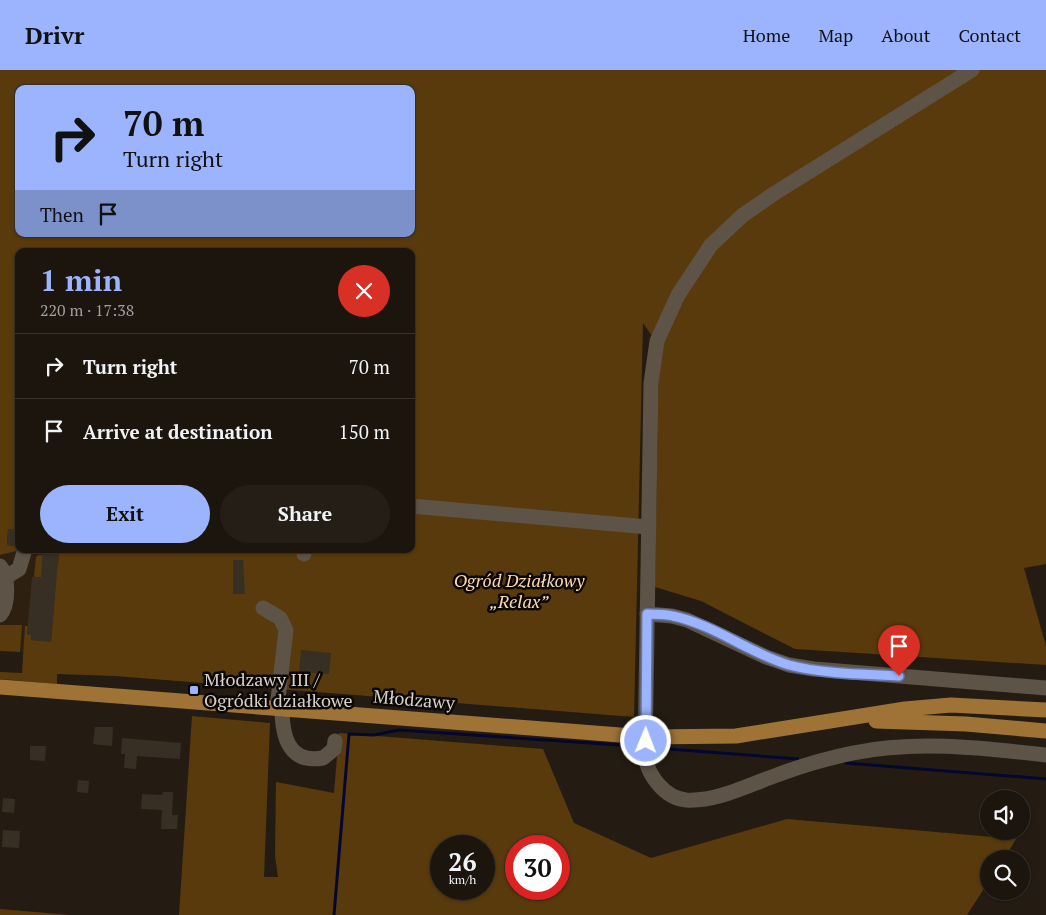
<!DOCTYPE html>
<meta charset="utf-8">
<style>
:root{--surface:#1b150e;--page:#241e17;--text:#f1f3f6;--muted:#a09f9e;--line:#39342e;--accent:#9cb4fd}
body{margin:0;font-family:"PT Serif",serif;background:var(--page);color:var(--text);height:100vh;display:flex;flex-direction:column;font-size:19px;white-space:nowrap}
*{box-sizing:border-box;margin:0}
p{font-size:16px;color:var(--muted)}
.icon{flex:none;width:28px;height:28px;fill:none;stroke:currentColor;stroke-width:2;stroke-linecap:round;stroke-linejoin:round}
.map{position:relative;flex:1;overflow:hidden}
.panel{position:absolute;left:15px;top:178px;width:400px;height:305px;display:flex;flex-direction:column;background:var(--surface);border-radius:10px;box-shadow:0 1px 4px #0004,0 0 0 1px var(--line)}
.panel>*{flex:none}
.guide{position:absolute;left:15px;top:15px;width:400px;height:152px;border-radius:10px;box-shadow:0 1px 4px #0004,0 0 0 1px var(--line);background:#9cb4fd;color:#111;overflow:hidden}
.tools{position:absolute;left:980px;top:720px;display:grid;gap:10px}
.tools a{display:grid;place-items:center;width:50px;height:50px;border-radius:50%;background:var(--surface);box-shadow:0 1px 4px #0004,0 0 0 1px var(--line);font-size:25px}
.speed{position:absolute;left:430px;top:765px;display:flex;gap:10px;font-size:25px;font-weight:700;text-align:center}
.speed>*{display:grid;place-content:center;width:65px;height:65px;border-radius:50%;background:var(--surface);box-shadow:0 1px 4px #0004,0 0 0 1px var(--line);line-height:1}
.speed small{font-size:12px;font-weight:400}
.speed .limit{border:8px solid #d22;background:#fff;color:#111}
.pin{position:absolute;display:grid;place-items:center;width:42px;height:42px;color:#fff;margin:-51px -21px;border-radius:50% 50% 50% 0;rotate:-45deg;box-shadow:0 0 5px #0007}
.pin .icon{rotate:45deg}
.me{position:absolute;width:55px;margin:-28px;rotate:1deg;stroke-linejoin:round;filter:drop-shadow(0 0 4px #0008)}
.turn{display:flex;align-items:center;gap:18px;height:105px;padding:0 25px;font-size:22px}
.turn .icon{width:65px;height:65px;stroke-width:2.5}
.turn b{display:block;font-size:35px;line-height:42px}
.then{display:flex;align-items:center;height:48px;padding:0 25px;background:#0003;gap:10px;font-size:19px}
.round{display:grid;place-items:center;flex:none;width:52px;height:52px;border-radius:26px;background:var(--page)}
.overview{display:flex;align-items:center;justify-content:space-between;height:85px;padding:0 25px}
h1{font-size:30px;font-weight:600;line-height:38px;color:var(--accent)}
.button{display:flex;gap:10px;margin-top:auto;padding:10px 25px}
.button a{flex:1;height:58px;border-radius:30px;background:var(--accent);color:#111;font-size:20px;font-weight:600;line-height:58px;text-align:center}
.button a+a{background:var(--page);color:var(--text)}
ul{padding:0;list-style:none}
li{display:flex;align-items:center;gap:15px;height:65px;padding:0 25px;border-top:1px solid var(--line)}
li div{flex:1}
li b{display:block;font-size:19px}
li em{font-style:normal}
header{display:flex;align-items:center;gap:30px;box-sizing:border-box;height:70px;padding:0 25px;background:var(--accent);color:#111}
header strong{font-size:24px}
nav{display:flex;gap:28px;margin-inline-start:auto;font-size:18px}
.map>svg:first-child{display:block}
</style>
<header>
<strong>Drivr</strong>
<nav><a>Home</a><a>Map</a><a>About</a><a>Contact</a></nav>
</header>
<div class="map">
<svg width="1046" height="845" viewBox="0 0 1046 845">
<rect width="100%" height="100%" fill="#241c12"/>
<!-- built -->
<polygon fill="#2d2011" points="0,450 19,451 19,479 67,479 58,584 0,581"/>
<!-- green -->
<g fill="#593a0c" fill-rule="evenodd">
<path d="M 0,0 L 1046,0 L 1046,494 L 1024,498 L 1046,576 L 1046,595 L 795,579 L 701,531 L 655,517 L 659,276 L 643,253 L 634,647 L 115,606 L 57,604 L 57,614 L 0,609 L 0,602 L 22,603 L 25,556 L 28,556 L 27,565 L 31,565 L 31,570 L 51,571 L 56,508 L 34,507 L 36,487 L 38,485 L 43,485 L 42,494 L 58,495 L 59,479 L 411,479 L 411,181 L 19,181 L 19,462 L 8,459 L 7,475 L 17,476 L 16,481 L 0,485 ZM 19,19 L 411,19 L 411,164 L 19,164 Z"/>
<polygon points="0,555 22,555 20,582 0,581"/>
<path d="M 192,646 L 270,653 L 264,807 L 278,807 L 275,786 L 276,712 L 334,723 L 339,663 L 543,679 L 574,753 L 651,788 L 787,749 L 1016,769 L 1004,789 L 989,789 L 989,811 L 967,845 L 179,845 ZM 441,776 L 484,776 L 484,819 L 441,819 ZM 516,776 L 559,776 L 559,819 L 516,819 Z"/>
<polygon points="0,839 70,845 0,845"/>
</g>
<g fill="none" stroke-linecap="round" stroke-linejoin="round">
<!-- stream -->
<g stroke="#04072f" stroke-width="3">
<polyline points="656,678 798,689"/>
<polyline points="846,693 1046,709"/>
<polyline points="334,845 349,664 374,665 399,660 635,676"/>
</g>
</g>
<!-- building -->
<g fill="#382f24">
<polygon points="8,459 18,460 16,476 7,475"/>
<polygon points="43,479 59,479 51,572 31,570 31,565 27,565 32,507 41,507"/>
<polygon points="233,490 243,490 245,524 233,524"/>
<polygon points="301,580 331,583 329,604 299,602"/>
<polygon points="95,657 113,657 112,676 93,674"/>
<polygon points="122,668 181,673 180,689 137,686 136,699 124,698 125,684 121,684"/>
<polygon points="30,676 46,676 45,691 30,690"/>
<polygon points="78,710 89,711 88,723 77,722"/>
<polygon points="163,722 173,722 172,745 178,745 177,759 161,759 162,740 141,739 142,724 162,725"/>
<polygon points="3,728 15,729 14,743 2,742"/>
<polygon points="3,760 20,761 19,778 2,777"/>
</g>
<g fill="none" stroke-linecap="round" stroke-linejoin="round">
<!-- minor -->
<g stroke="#5d5347" stroke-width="15">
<path d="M 972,0 L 775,123 L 743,145 L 711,175 L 678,225 L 657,271 L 651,313 L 645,686 C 648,706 665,728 686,730 C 717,732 748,715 777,705 C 801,696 828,688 853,683 C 917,670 982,678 1046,685"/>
<polyline points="411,436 648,457"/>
<polyline points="304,484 305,479"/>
<path d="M 0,496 C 9,506 9,535 0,545"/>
<polyline points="6,507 19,499 25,479"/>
<polyline points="263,538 280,548 286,560 277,638"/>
<polyline points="647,544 672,546 687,550 766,587 789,595 814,599 1046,618"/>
<path d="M 282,638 C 282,667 289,694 323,688 L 334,679 L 335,671"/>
</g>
<!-- major -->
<g stroke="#9e7335" stroke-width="15">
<polyline points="0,617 646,667 736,666 905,639 951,635 1046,640"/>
<polyline points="876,651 966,654 1046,661"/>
</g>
</g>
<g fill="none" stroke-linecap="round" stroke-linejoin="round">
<defs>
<path id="route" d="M 646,671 L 647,544 C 656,544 665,544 673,546 C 715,555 749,583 789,595 C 824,604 863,604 899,606"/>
</defs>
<!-- route casing -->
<use href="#route" stroke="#6575a4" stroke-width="12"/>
<!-- route -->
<use href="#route" stroke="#9cb4fd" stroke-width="9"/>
</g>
<!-- markers -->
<rect fill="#9cb4fd" stroke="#0b0704" stroke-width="2" x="189" y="615" width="10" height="10" rx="2.5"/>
<g text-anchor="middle" stroke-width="5" stroke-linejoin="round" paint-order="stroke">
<!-- park labels -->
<g font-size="18" font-style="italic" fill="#fbd9b1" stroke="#0b0704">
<text x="519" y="517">Ogród Działkowy<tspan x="519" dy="21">„Relax”</tspan></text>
</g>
<!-- poi labels -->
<g font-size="18" fill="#d6d1ca" stroke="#0b0704" text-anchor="start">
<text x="204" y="616">Młodzawy III /<tspan x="204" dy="21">Ogródki działkowe</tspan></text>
</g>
<!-- street labels -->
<g font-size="18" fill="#d6d1ca" stroke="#0b0704">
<text transform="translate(414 630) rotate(5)" y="6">Młodzawy</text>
</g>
</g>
</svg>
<div class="tools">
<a><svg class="icon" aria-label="sound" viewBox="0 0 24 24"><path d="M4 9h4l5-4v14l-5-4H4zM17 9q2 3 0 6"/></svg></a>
<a><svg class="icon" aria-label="search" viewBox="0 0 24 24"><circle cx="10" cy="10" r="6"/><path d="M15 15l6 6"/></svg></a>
</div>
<div class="speed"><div>26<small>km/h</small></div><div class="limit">30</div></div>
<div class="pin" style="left:899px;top:606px;background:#d93025"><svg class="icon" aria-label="arrive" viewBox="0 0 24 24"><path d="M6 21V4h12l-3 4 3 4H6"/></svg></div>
<svg class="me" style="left:646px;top:671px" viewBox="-20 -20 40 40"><circle r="17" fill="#9cb4fd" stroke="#fff" stroke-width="3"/><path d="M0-11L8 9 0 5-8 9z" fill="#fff"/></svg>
<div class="guide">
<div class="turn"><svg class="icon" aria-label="right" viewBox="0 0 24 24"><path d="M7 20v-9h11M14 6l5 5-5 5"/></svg><div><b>70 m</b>Turn right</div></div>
<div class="then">Then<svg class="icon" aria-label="arrive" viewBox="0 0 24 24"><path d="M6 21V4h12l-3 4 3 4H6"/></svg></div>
</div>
<section class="panel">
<div class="overview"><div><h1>1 min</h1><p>220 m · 17:38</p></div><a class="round" style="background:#d93025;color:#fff"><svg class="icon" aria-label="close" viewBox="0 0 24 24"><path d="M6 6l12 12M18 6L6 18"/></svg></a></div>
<ul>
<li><svg class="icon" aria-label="right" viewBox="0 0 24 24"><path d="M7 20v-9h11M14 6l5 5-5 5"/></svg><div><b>Turn right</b></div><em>70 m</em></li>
<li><svg class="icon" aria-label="arrive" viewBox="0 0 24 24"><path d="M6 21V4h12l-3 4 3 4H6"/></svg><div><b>Arrive at destination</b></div><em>150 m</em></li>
</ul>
<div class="button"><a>Exit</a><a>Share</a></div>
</section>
</div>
